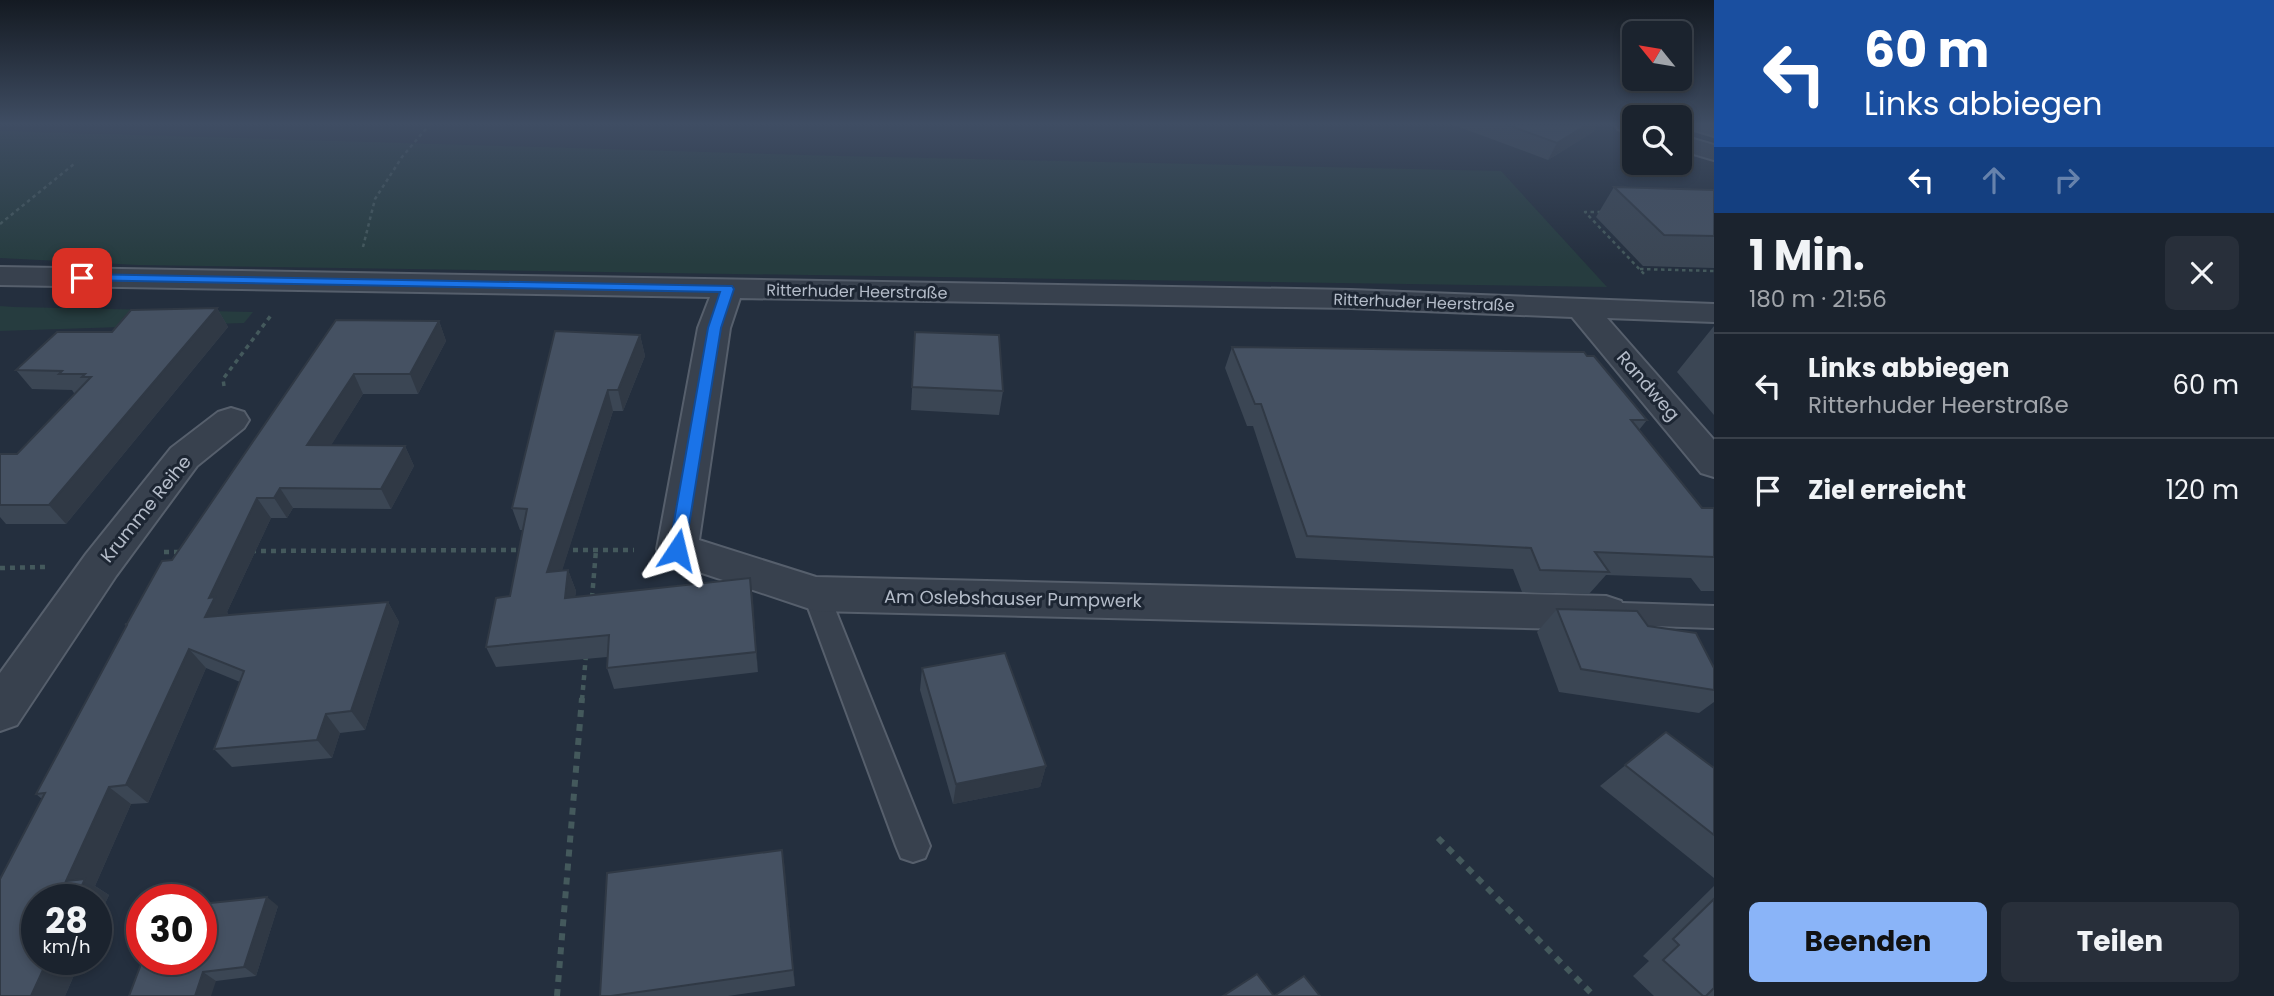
<!DOCTYPE html>
<html lang="de">
<meta charset="utf-8">
<style>
:root{--surface:#1b232e;--page:#282f3a;--text:#f1f3f6;--muted:#a0a4aa;--line:#39404a;--accent:#8ab4f8}
body{margin:0;font-family:Poppins,sans-serif;background:var(--page);color:var(--text);height:100vh;display:flex;flex-direction:column;font-size:26px;white-space:nowrap}
*{box-sizing:border-box;margin:0}
p{font-size:23px;color:var(--muted)}
.icon{flex:none;width:38px;height:38px;fill:none;stroke:currentColor;stroke-width:2;stroke-linecap:round;stroke-linejoin:round}
.map{position:relative;flex:1;overflow:hidden}
.details{display:flex;flex-direction:column;background:var(--surface);width:560px}
.details>*{flex:none}
.hud{background:#1a4fa0;color:#fff;overflow:hidden}
.needle{width:46px;rotate:300deg}
.controls{position:absolute;left:1622px;top:21px;display:grid;gap:14px}
.controls a{display:grid;place-items:center;width:70px;height:70px;border-radius:10px;background:var(--surface);box-shadow:0 4px 10px #0003,0 0 0 2px var(--line);font-size:35px}
.speed{position:absolute;left:21px;top:884px;display:flex;gap:14px;font-size:35px;font-weight:700;text-align:center}
.speed>*{display:grid;place-content:center;width:91px;height:91px;border-radius:50%;background:var(--surface);box-shadow:0 4px 10px #0003,0 0 0 2px var(--line);line-height:1}
.speed small{font-size:18px;font-weight:400}
.speed .limit{border:10px solid #d22;background:#fff;color:#111}
.pin{position:absolute;display:grid;place-items:center;width:60px;height:60px;color:#fff;margin:-30px;border-radius:14px;box-shadow:0 4px 10px #0006}
.me{position:absolute;width:77px;margin:-38px;rotate:10deg;stroke-linejoin:round;filter:drop-shadow(0 0 5px #0008)}
.turn{display:flex;align-items:center;gap:24px;height:147px;padding:0 35px;font-size:32px}
.turn .icon{width:91px;height:91px;stroke-width:2.5}
.turn b{display:block;font-size:49px;line-height:60px}
.lanes{display:flex;align-items:center;height:66px;padding:0 35px;background:#0003;justify-content:center;gap:35px;direction:ltr}
.lanes .off{opacity:.35}
.round{display:grid;place-items:center;flex:none;width:74px;height:74px;border-radius:10px;background:var(--page)}
.overview{display:flex;align-items:center;justify-content:space-between;height:119px;padding:0 35px}
h1{font-size:42px;font-weight:700;line-height:52px}
.cta{display:flex;gap:14px;margin-top:auto;padding:14px 35px}
.cta a{flex:1;height:80px;border-radius:10px;background:var(--accent);color:#111;font-size:28px;font-weight:700;line-height:80px;text-align:center}
.cta a+a{background:var(--page);color:var(--text)}
ul{padding:0;list-style:none}
li{display:flex;align-items:center;gap:21px;height:105px;padding:0 35px;border-top:2px solid var(--line)}
li div{flex:1}
li b{display:block;font-size:26px}
li em{font-style:normal}
main{display:flex;flex:1;min-height:0}
.map>svg:first-child{display:block}
</style>
<main>
<div class="map">
<svg width="1714" height="996" viewBox="0 0 1714 996">
<rect width="100%" height="100%" fill="#242f3e"/>
<!-- green -->
<g fill="#263c3f">
<polygon points="0,131 841,156 1501,171 1607,287 138,265 0,258"/>
<polygon points="0,306 14,307 253,312 244,323 0,331"/>
</g>
<g fill="none" stroke-linecap="round" stroke-linejoin="round">
<defs>
<g id="service">
<polygon points="816,583 826,586 829,594 930,846 925,858 913,862 901,858 896,846 803,594 806,586"/>
<polygon points="1622,603 1714,606 1714,628 1622,625 1612,622 1608,614 1612,606"/>
</g>
<g id="minor">
<polygon points="1615,124 1634,124 1634,134 1618,129"/>
<polygon points="1680,135 1714,145 1714,160 1680,150"/>
<polygon points="0,267 1351,290 1714,304 1714,322 1607,318 1714,440 1714,477 1701,473 1572,317 1351,308 740,298 730,328 699,540 816,577 1606,596 1621,601 1628,613 1621,625 1606,630 816,611 663,560 657,549 698,328 710,297 0,285"/>
<polygon points="231,408 244,412 249,420 244,428 197,466 116,576 17,725 0,731 0,673 86,554 171,448 218,412"/>
</g>
<polygon id="secondary" points="1688,124 1714,124 1714,136 1691,129"/>
</defs>
<!-- service casing -->
<use href="#service" stroke="#565f6c" stroke-width="4"/>
<!-- minor casing -->
<use href="#minor" stroke="#565f6c" stroke-width="4"/>
<!-- secondary casing -->
<use href="#secondary" stroke="#565f6c" stroke-width="4"/>
<!-- path-far3 -->
<g stroke="#44595c" stroke-width="2.5" stroke-dasharray="3.5 3.5" stroke-linecap="butt">
<polyline points="1601,212 1585,212 1645,275"/>
<polyline points="0,224 74,164"/>
<polyline points="363,247 375,199 402,157 430,124"/>
<polyline points="1640,269 1714,271"/>
</g>
<!-- path-far2 -->
<polyline stroke="#44595c" stroke-width="3.5" stroke-dasharray="4.5 4.5" stroke-linecap="butt" points="224,386 223,379 272,314"/>
<!-- path-far1 -->
<g stroke="#44595c" stroke-width="4.5" stroke-dasharray="5 5" stroke-linecap="butt">
<polyline points="563,550 634,550"/>
<polyline points="251,551 522,550"/>
<polyline points="164,552 183,552"/>
<polyline points="0,568 45,567"/>
<polyline points="592,598 596,550"/>
<polyline points="582,700 586,655"/>
</g>
<!-- path -->
<g stroke="#44595c" stroke-width="6" stroke-dasharray="7 7" stroke-linecap="butt">
<polyline points="1438,838 1594,996"/>
<polyline points="557,996 582,698"/>
</g>
<!-- service -->
<use href="#service" fill="#38414e" fill-rule="evenodd"/>
<!-- minor -->
<use href="#minor" fill="#38414e" fill-rule="evenodd"/>
<!-- secondary -->
<use href="#secondary" fill="#465061" fill-rule="evenodd"/>
</g>
<!-- wall -->
<g fill="#3b4654">
<polygon points="1451,124 1598,124 1593,132 1548,160"/>
<polygon points="1614,187 1714,190 1714,268 1643,266 1596,217"/>
<polygon points="217,308 228,327 66,524 6,524 0,517 0,454 17,454 76,393 74,393 72,390 32,389 16,370 112,332"/>
<polygon points="336,320 439,321 446,341 418,394 363,394 331,445 405,446 414,466 391,509 293,508 287,518 271,518 227,612 229,615 388,602 399,622 365,730 340,733 332,758 232,767 214,749 240,682 206,668 148,803 131,804 95,886 109,895 96,923 96,900 37,900 37,959 81,959 65,996 0,996 0,879 42,799 36,794 126,626 125,624 127,624 162,561 172,560"/>
<polygon points="1714,326 1714,415 1677,372"/>
<polygon points="915,332 1003,391 999,415 911,410"/>
<polygon points="640,335 645,356 623,411 613,411 562,570 568,570 576,591 575,597 750,578 758,672 614,689 607,668 607,657 496,667 486,647 510,596 523,530 520,530 512,508"/>
<polygon points="1232,347 1587,356 1647,420 1639,430 1702,508 1714,508 1714,591 1701,591 1691,578 1606,575 1589,594 1522,592 1513,569 1296,558 1253,426 1247,426 1225,368"/>
<polygon points="1557,609 1648,626 1714,668 1714,702 1699,713 1559,692 1537,632"/>
<polygon points="922,668 1046,766 1040,787 953,804 920,690"/>
<polygon points="1666,732 1714,768 1714,878 1600,786"/>
<polygon points="782,850 795,986 728,996 600,996"/>
<polygon points="1714,886 1714,996 1654,996 1633,976 1649,961 1643,956"/>
<polygon points="278,906 256,976 216,981 129,996"/>
</g>
<!-- shaded-wall -->
<g fill="#303945">
<polygon points="1588,124 1598,124 1593,132 1548,160 1557,143"/>
<polygon points="217,308 228,327 66,524 49,505"/>
<polygon points="439,321 446,341 418,394 410,374"/>
<polygon points="640,335 645,356 623,411 618,390"/>
<polygon points="354,374 363,394 319,465 307,445"/>
<polygon points="608,390 613,411 555,593 547,572"/>
<polygon points="405,446 414,466 391,509 381,489"/>
<polygon points="280,488 293,508 287,518 274,498"/>
<polygon points="257,498 271,518 227,612 230,617 205,617 209,598"/>
<polygon points="568,570 576,591 572,618 565,598"/>
<polygon points="750,578 753,599 758,672 756,652"/>
<polygon points="388,602 399,622 365,730 351,711"/>
<polygon points="189,649 206,668 148,803 126,785"/>
<polygon points="326,714 340,733 332,758 317,740"/>
<polygon points="1046,766 1040,787 953,804 956,784"/>
<polygon points="109,787 131,804 95,886 109,895 96,923 96,900 75,900 66,881"/>
<polygon points="782,850 785,869 795,986 793,970"/>
<polygon points="267,897 278,906 256,976 244,967"/>
<polygon points="48,959 81,959 65,996 31,996"/>
<polygon points="203,972 216,981 211,996 195,996"/>
</g>
<!-- building -->
<g fill="#455162" stroke="#303945" stroke-width="2">
<polygon points="1505,124 1588,124 1557,143"/>
<polygon points="1614,187 1714,190 1714,236 1664,235"/>
<polygon points="217,308 49,505 0,505 0,454 17,454 91,377 82,377 85,374 59,374 62,371 16,370 57,332 112,332 131,310"/>
<polygon points="336,320 439,321 410,374 354,374 307,445 405,446 381,489 280,488 274,498 257,498 209,598 215,597 205,617 388,602 351,711 326,714 317,740 214,749 244,671 189,649 126,785 109,787 66,881 85,879 75,900 37,900 37,959 48,959 31,996 0,996 0,879 45,793 36,794 127,625 125,624 127,624 162,561 172,560"/>
<polygon points="555,331 640,335 618,390 608,390 547,572 568,570 565,598 750,578 756,652 607,668 609,635 486,647 496,598 510,596 527,509 512,508"/>
<polygon points="915,332 999,335 1003,391 912,387"/>
<polygon points="1232,347 1584,352 1587,356 1594,356 1647,420 1631,420 1702,508 1714,508 1714,557 1595,552 1609,572 1540,570 1531,548 1307,536 1261,404 1255,404"/>
<polygon points="1557,609 1637,611 1648,626 1696,633 1714,668 1714,690 1581,669"/>
<polygon points="1005,653 1046,766 956,784 922,668"/>
<polygon points="1666,732 1714,768 1714,835 1625,765"/>
<polygon points="782,850 793,970 611,996 600,996 607,873"/>
<polygon points="267,897 244,967 203,972 195,996 129,996 143,959 201,959 201,904"/>
<polygon points="1714,899 1714,988 1706,996 1703,996 1663,960 1679,945 1673,939"/>
<polygon points="1257,974 1274,996 1304,976 1320,996 1223,996"/>
</g>
<!-- sky -->
<linearGradient id="sky" x2="0" y2="1"><stop stop-color="#141a22"/><stop offset="0.47" stop-color="#3f4d63"/><stop offset="1" stop-color="#3f4d63" stop-opacity="0"/></linearGradient>
<rect width="1714" height="264" fill="url(#sky)"/>
<!-- route -->
<polygon fill="#1a73e8" stroke="#114b97" stroke-width="2" points="82,274 732,286 734,289 721,328 685,550 677,556 669,550 708,328 720,292 77,280 77,275"/>
<g text-anchor="middle" stroke-width="6" stroke-linejoin="round" paint-order="stroke">
<!-- far-street labels -->
<g font-size="16" fill="#b4bcc9" stroke="#1d2633">
<text transform="translate(857 291) rotate(1)" y="6">Ritterhuder Heerstraße</text>
<text transform="translate(1424 302) rotate(2)" y="6">Ritterhuder Heerstraße</text>
</g>
<!-- street labels -->
<g font-size="18" fill="#b4bcc9" stroke="#1d2633">
<text transform="translate(1648 386) rotate(49)" y="6">Randweg</text>
<text transform="translate(146 509) rotate(-51)" y="6">Krumme Reihe</text>
<text transform="translate(1013 599) rotate(1)" y="6">Am Oslebshauser Pumpwerk</text>
</g>
</g>
</svg>
<div class="controls">
<a><svg class="needle" viewBox="-14 -14 28 28"><path d="M0-13l5 13h-10z" fill="#e53935"/><path d="M0 13l5-13h-10z" fill="#a0a4aa"/></svg></a>
<a><svg class="icon" aria-label="search" viewBox="0 0 24 24"><circle cx="10" cy="10" r="6"/><path d="M15 15l6 6"/></svg></a>
</div>
<div class="speed"><div>28<small>km/h</small></div><div class="limit">30</div></div>
<div class="pin" style="left:82px;top:278px;background:#d93025"><svg class="icon" aria-label="arrive" viewBox="0 0 24 24"><path d="M6 21V4h12l-3 4 3 4H6"/></svg></div>
<svg class="me" style="left:677px;top:550px" viewBox="-20 -20 40 40"><path d="M0-17L14 15 0 8-14 15z" fill="#1a73e8" stroke="#fff" stroke-width="4"/></svg>
</div>
<section class="details">
<div class="hud">
<div class="turn"><svg class="icon" aria-label="left" viewBox="0 0 24 24"><path d="M17 20v-9H6M10 6l-5 5 5 5"/></svg><div><b>60 m</b>Links abbiegen</div></div>
<div class="lanes"><svg class="icon" aria-label="left" viewBox="0 0 24 24"><path d="M17 20v-9H6M10 6l-5 5 5 5"/></svg><svg class="icon off" aria-label="ahead" viewBox="0 0 24 24"><path d="M12 20V5M6 11l6-6 6 6"/></svg><svg class="icon off" aria-label="right" viewBox="0 0 24 24"><path d="M7 20v-9h11M14 6l5 5-5 5"/></svg></div>
</div>
<div class="overview"><div><h1>1 Min.</h1><p>180 m · 21:56</p></div><a class="round"><svg class="icon" aria-label="close" viewBox="0 0 24 24"><path d="M6 6l12 12M18 6L6 18"/></svg></a></div>
<ul>
<li><svg class="icon" aria-label="left" viewBox="0 0 24 24"><path d="M17 20v-9H6M10 6l-5 5 5 5"/></svg><div><b>Links abbiegen</b><p>Ritterhuder Heerstraße</p></div><em>60 m</em></li>
<li><svg class="icon" aria-label="arrive" viewBox="0 0 24 24"><path d="M6 21V4h12l-3 4 3 4H6"/></svg><div><b>Ziel erreicht</b></div><em>120 m</em></li>
</ul>
<div class="cta"><a>Beenden</a><a>Teilen</a></div>
</section>
</main>
